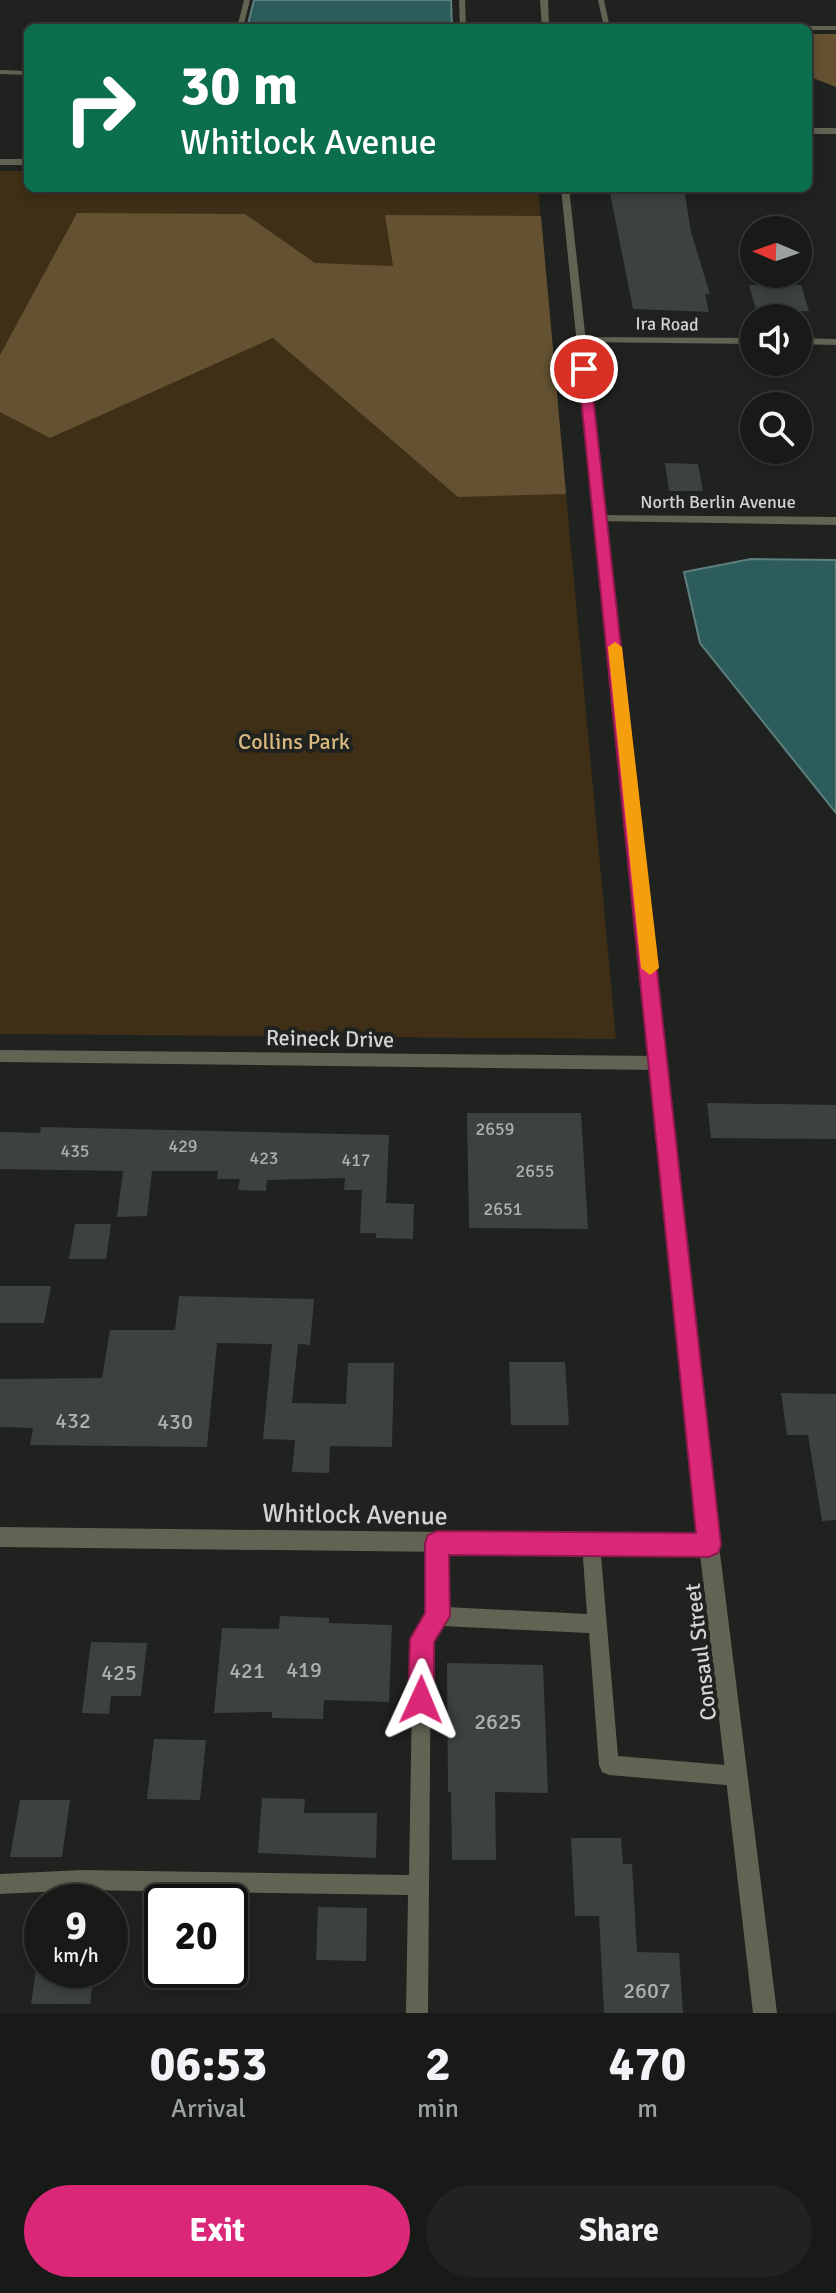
<!DOCTYPE html>
<style>
:root{--surface:#171a16;--page:#20231f;--text:#f1f3f6;--muted:#9ea1a1;--line:#363835;--accent:#db2777}
body{margin:0;font-family:Signika,sans-serif;background:var(--page);color:var(--text);height:100vh;display:flex;flex-direction:column;font-size:30px;white-space:nowrap}
*{box-sizing:border-box;margin:0}
p{font-size:26px;color:var(--muted)}
.icon{flex:none;width:44px;height:44px;fill:none;stroke:currentColor;stroke-width:2;stroke-linecap:round;stroke-linejoin:round}
.map{position:relative;height:2013px;overflow:hidden}
.drawer{display:flex;flex-direction:column;background:var(--surface);flex:1}
.drawer>*{flex:none}
.banner{position:absolute;left:24px;top:24px;width:788px;height:168px;border-radius:12px;box-shadow:0 4px 12px #0003,0 0 0 2px var(--line);background:#0b6e4f;color:#fff;overflow:hidden}
.needle{width:52px;rotate:272deg}
.tools{position:absolute;left:740px;top:216px;display:grid;gap:16px}
.tools a{display:grid;place-items:center;width:72px;height:72px;border-radius:50%;background:var(--surface);box-shadow:0 4px 12px #0003,0 0 0 2px var(--line);font-size:40px}
.speed{position:absolute;left:24px;top:1884px;display:flex;gap:16px;font-size:40px;font-weight:700;text-align:center}
.speed>*{display:grid;place-content:center;width:104px;height:104px;border-radius:50%;background:var(--surface);box-shadow:0 4px 12px #0003,0 0 0 2px var(--line);line-height:1}
.speed small{font-size:20px;font-weight:400}
.speed .limit{border:4px solid #111;border-radius:12px;background:#fff;color:#111}
.pin{position:absolute;display:grid;place-items:center;width:68px;height:68px;color:#fff;margin:-34px;border:4px solid #fff;border-radius:50%;box-shadow:0 2px 8px #0007}
.me{position:absolute;width:88px;margin:-44px;rotate:1deg;stroke-linejoin:round;filter:drop-shadow(0 0 6px #0008)}
.turn{display:flex;align-items:center;gap:28px;height:168px;padding:0 24px;font-size:36px}
.turn .icon{width:104px;height:104px;stroke-width:2.5}
.turn b{display:block;font-size:56px;line-height:68px}
.eta{display:flex;justify-content:space-evenly;align-items:center;height:136px;text-align:center}
.eta b{font-size:48px;font-weight:700;line-height:56px}
.primary-button{display:flex;gap:16px;margin-top:auto;padding:16px 24px}
.primary-button a{flex:1;height:92px;border-radius:48px;background:var(--accent);color:#fff;font-size:32px;font-weight:700;line-height:92px;text-align:center}
.primary-button a+a{background:var(--page);color:var(--text)}
.map>svg:first-child{display:block}
</style>
<div class="map">
<svg width="836" height="2013" viewBox="0 0 836 2013">
<rect width="100%" height="100%" fill="#1f221e"/>
<!-- green -->
<polygon fill="#3e2f16" points="0,171 28,171 28,188 538,188 616,1039 0,1034"/>
<!-- forest -->
<g fill="#635131">
<polygon points="808,34 836,34 836,87 808,76"/>
<polygon points="77,213 245,214 315,263 393,266 385,215 541,216 566,494 458,497 273,338 50,438 0,412 0,355"/>
</g>
<!-- water -->
<g fill="#2c5c5b" stroke="#5e807e" stroke-width="2">
<polygon points="254,0 451,0 452,28 247,28"/>
<polygon points="751,559 836,560 836,813 700,643 684,572"/>
</g>
<!-- building -->
<g fill="#3d4240">
<polygon points="609,188 684,188 691,232 710,294 705,294 709,312 633,309"/>
<polygon points="749,285 801,285 809,311 757,313"/>
<polygon points="665,463 698,464 703,491 669,491"/>
<polygon points="707,1103 836,1105 836,1139 711,1138"/>
<polygon points="467,1113 581,1113 588,1229 469,1228"/>
<polygon points="41,1127 389,1135 386,1203 414,1204 413,1239 376,1238 376,1233 360,1233 362,1190 344,1190 345,1178 267,1180 266,1191 238,1190 240,1179 217,1179 218,1171 152,1171 147,1216 117,1217 123,1171 0,1169 0,1132 40,1133"/>
<polygon points="75,1224 111,1224 106,1259 69,1259"/>
<polygon points="0,1286 51,1286 44,1323 0,1323"/>
<polygon points="179,1296 314,1299 310,1345 298,1344 292,1403 346,1404 348,1363 394,1363 392,1447 330,1446 329,1473 292,1472 295,1440 263,1439 272,1344 217,1343 207,1447 30,1445 33,1428 0,1427 0,1379 102,1378 110,1330 175,1330"/>
<polygon points="509,1362 565,1362 569,1425 511,1425"/>
<polygon points="781,1393 836,1394 836,1520 822,1521 808,1435 787,1435"/>
<polygon points="280,1616 329,1618 329,1623 392,1625 389,1702 324,1700 323,1719 272,1718 272,1712 214,1713 222,1628 279,1629"/>
<polygon points="91,1642 147,1643 141,1696 111,1696 109,1714 82,1713"/>
<polygon points="447,1663 543,1665 548,1793 495,1792 496,1860 452,1860 451,1792 448,1792"/>
<polygon points="154,1739 206,1740 200,1800 147,1799"/>
<polygon points="262,1798 305,1799 304,1813 377,1813 376,1858 258,1853"/>
<polygon points="20,1800 70,1800 62,1857 10,1857"/>
<polygon points="571,1838 621,1838 623,1864 632,1864 637,1952 679,1953 683,2013 604,2013 599,1916 575,1916"/>
<polygon points="318,1907 367,1908 366,1961 316,1960"/>
<polygon points="36,1970 94,1970 90,2004 31,2004"/>
</g>
<g fill="none" stroke-linecap="round" stroke-linejoin="round">
<!-- service -->
<g fill="#636354" fill-rule="evenodd">
<polygon points="244,0 250,0 243,28 237,28"/>
<polygon points="459,0 465,0 466,28 460,28"/>
<polygon points="598,0 604,0 610,28 604,27"/>
<polygon points="0,70 28,71 28,75 0,74"/>
<polygon points="437,1534 443,1537 446,1543 446,1607 587,1614 582,1544 585,1538 591,1535 597,1538 600,1544 618,1756 737,1766 744,1769 747,1776 744,1783 737,1786 609,1775 602,1772 599,1765 589,1633 442,1626 431,1641 428,2013 406,2013 408,1895 82,1890 0,1894 0,1874 82,1870 409,1875 413,1639 428,1614 428,1543 431,1537"/>
</g>
<!-- minor -->
<g fill="#636354" fill-rule="evenodd">
<rect x="808" y="128" width="28" height="6"/>
<rect x="0" y="159" width="28" height="6"/>
<polygon points="576,337 754,338 754,344 580,342 575,339"/>
<polygon points="798,338 836,339 836,345 798,344"/>
<polygon points="600,515 836,517 836,525 596,521 594,519"/>
<polygon points="0,1050 660,1056 666,1058 668,1063 666,1068 660,1070 0,1062"/>
<polygon points="0,1527 709,1535 716,1538 719,1545 716,1552 709,1555 0,1547"/>
</g>
<!-- tertiary -->
<g fill="#636354" fill-rule="evenodd">
<polygon points="540,0 548,0 549,25 753,26 757,28 542,28"/>
<polygon points="808,26 836,26 836,30 808,30 804,28"/>
<polygon points="561,188 569,188 719,1545 777,2013 753,2013 699,1545"/>
</g>
</g>
<!-- route -->
<polygon fill="#db2777" stroke="#8e194d" stroke-width="2" points="584,365 590,369 721,1545 718,1553 709,1557 449,1555 450,1616 434,1642 434,1700 430,1709 421,1713 412,1709 408,1700 410,1639 425,1613 425,1543 428,1535 437,1531 696,1533 578,369"/>
<!-- slow -->
<polygon fill="#f59e0b" points="615,642 622,647 659,968 650,975 641,968 608,647"/>
<g text-anchor="middle" stroke-width="8" stroke-linejoin="round" paint-order="stroke">
<!-- far-street labels -->
<g font-size="18" fill="#d2d4d1" stroke="#1f221e">
<text transform="translate(667 324) rotate(1)" y="6">Ira Road</text>
<text x="718" y="508">North Berlin Avenue</text>
</g>
<!-- number labels -->
<g font-size="18" fill="#adb0ad">
<text x="495" y="1135">2659</text>
<text x="183" y="1152">429</text>
<text x="75" y="1157">435</text>
<text x="264" y="1164">423</text>
<text x="356" y="1166">417</text>
<text x="535" y="1177">2655</text>
<text x="503" y="1215">2651</text>
</g>
<!-- park labels -->
<g font-size="22" fill="#dab980" stroke="#1f221e">
<text x="294" y="749">Collins Park</text>
</g>
<!-- street labels -->
<g font-size="22" fill="#d2d4d1" stroke="#1f221e">
<text transform="translate(330 1038) rotate(1)" y="8">Reineck Drive</text>
<text transform="translate(700 1652) rotate(-97)" y="8">Consaul Street</text>
</g>
<!-- near-number labels -->
<g font-size="22" fill="#adb0ad">
<text x="73" y="1428">432</text>
<text x="175" y="1429">430</text>
<text x="304" y="1677">419</text>
<text x="247" y="1678">421</text>
<text x="119" y="1680">425</text>
<text x="498" y="1729">2625</text>
<text x="647" y="1998">2607</text>
</g>
<!-- near-street labels -->
<g font-size="26" fill="#d2d4d1" stroke="#1f221e">
<text transform="translate(355 1514) rotate(1)" y="9">Whitlock Avenue</text>
</g>
</g>
</svg>
<div class="tools">
<a><svg class="needle" viewBox="-14 -14 28 28"><path d="M0-13l5 13h-10z" fill="#e53935"/><path d="M0 13l5-13h-10z" fill="#9ea1a1"/></svg></a>
<a><svg class="icon" aria-label="sound" viewBox="0 0 24 24"><path d="M4 9h4l5-4v14l-5-4H4zM17 9q2 3 0 6"/></svg></a>
<a><svg class="icon" aria-label="search" viewBox="0 0 24 24"><circle cx="10" cy="10" r="6"/><path d="M15 15l6 6"/></svg></a>
</div>
<div class="speed"><div>9<small>km/h</small></div><div class="limit">20</div></div>
<div class="pin" style="left:584px;top:369px;background:#d93025"><svg class="icon" aria-label="arrive" viewBox="0 0 24 24"><path d="M6 21V4h12l-3 4 3 4H6"/></svg></div>
<svg class="me" style="left:421px;top:1700px" viewBox="-20 -20 40 40"><path d="M0-17L14 15 0 8-14 15z" fill="#db2777" stroke="#fff" stroke-width="4"/></svg>
<div class="banner">
<div class="turn"><svg class="icon" aria-label="right" viewBox="0 0 24 24"><path d="M7 20v-9h11M14 6l5 5-5 5"/></svg><div><b>30 m</b>Whitlock Avenue</div></div>
</div>
</div>
<section class="drawer">
<div class="eta">
<div><b>06:53</b><p>Arrival</p></div>
<div><b>2</b><p>min</p></div>
<div><b>470</b><p>m</p></div>
</div>
<div class="primary-button"><a>Exit</a><a>Share</a></div>
</section>
